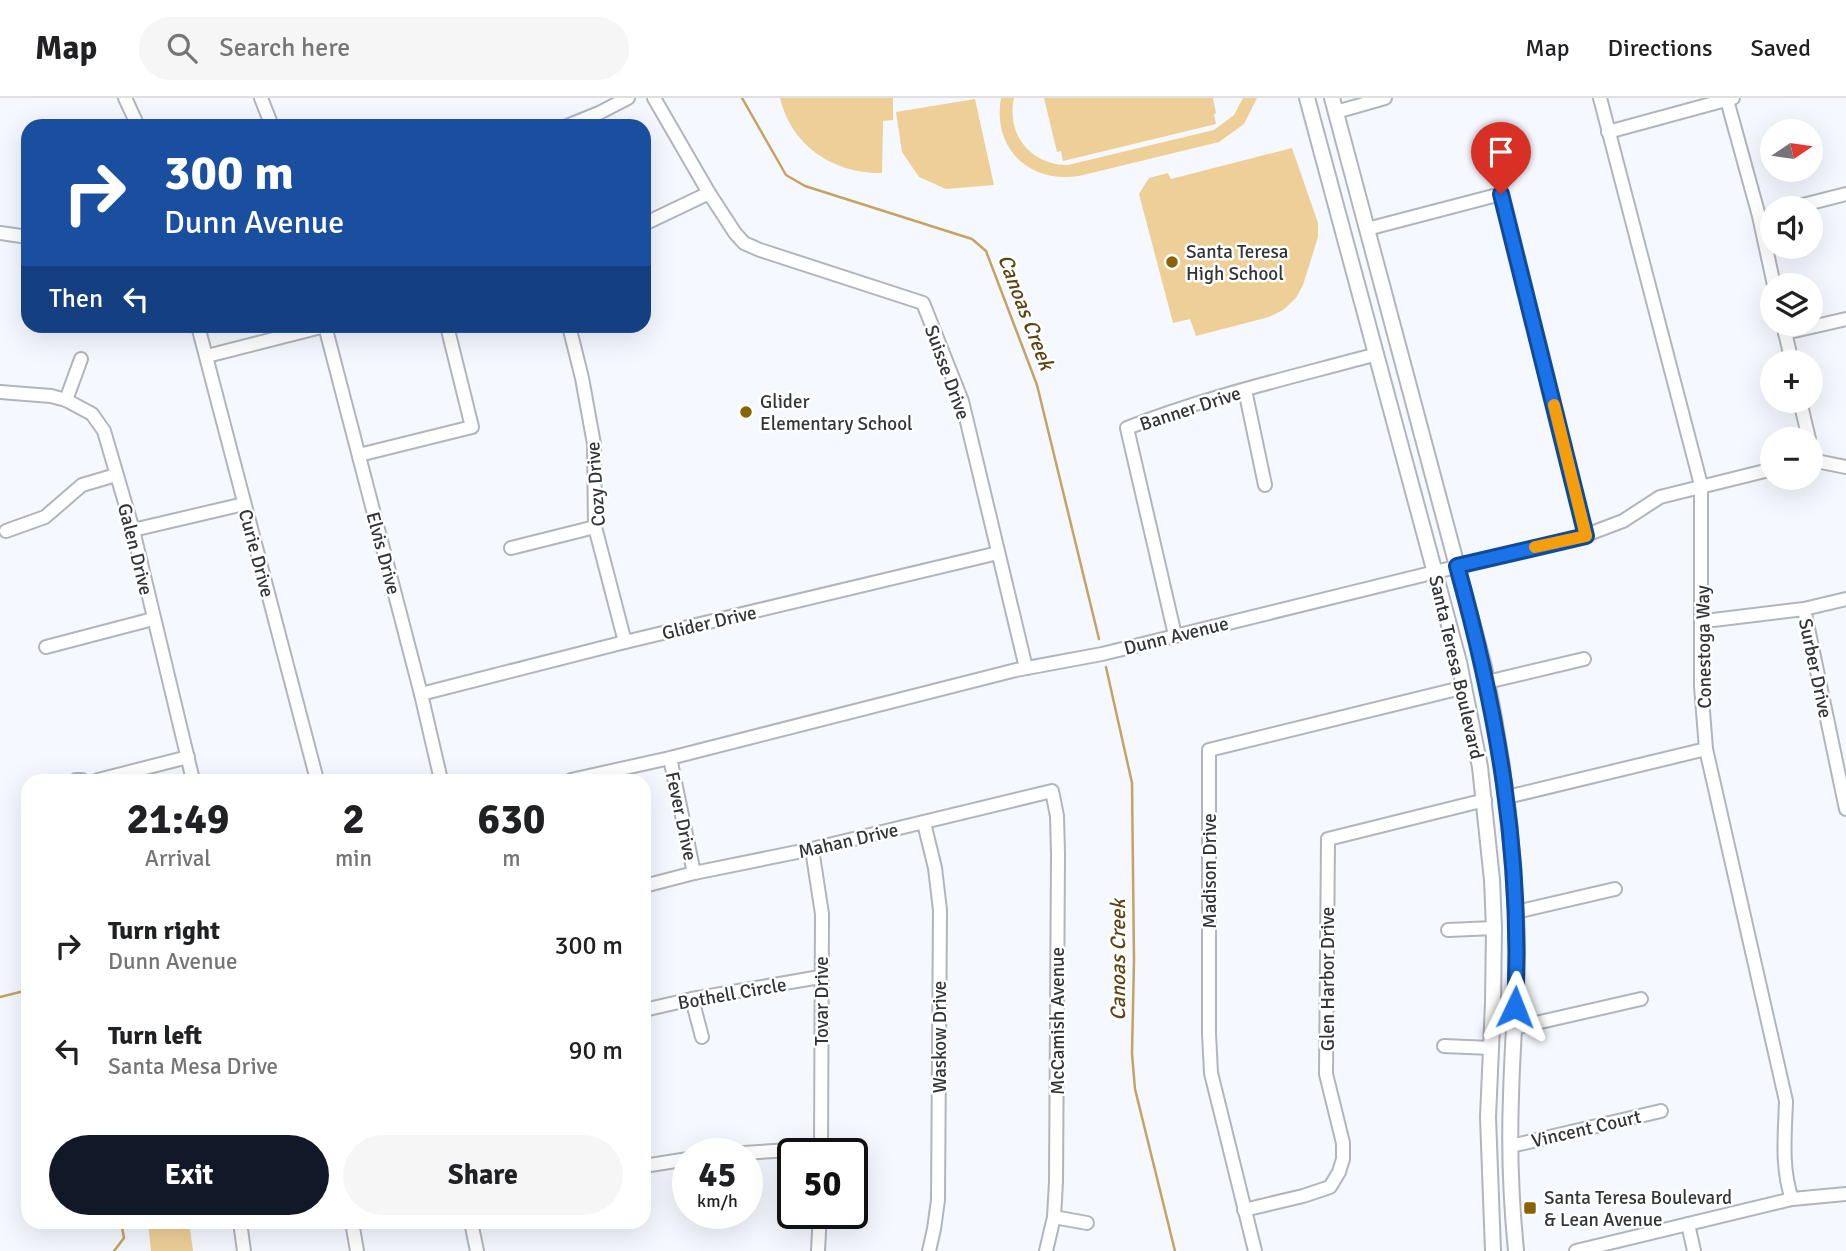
<!DOCTYPE html>
<meta charset="utf-8">
<style>
:root{--surface:#fff;--page:#f6f6f6;--text:#202124;--muted:#757577;--line:#e0e0e0;--accent:#111827}
body{margin:0;font-family:Signika,sans-serif;background:var(--page);color:var(--text);height:100vh;display:flex;flex-direction:column;font-size:26px;white-space:nowrap}
*{box-sizing:border-box;margin:0}
p{font-size:23px;color:var(--muted)}
.icon{flex:none;width:38px;height:38px;fill:none;stroke:currentColor;stroke-width:2;stroke-linecap:round;stroke-linejoin:round}
.map{position:relative;flex:1;overflow:hidden}
.panel{position:absolute;left:21px;top:676px;width:630px;height:455px;display:flex;flex-direction:column;background:var(--surface);border-radius:21px;box-shadow:0 7px 28px #0002}
.panel>*{flex:none}
.banner{position:absolute;left:21px;top:21px;width:630px;height:214px;border-radius:21px;box-shadow:0 7px 28px #0002;background:#1a4fa0;color:#fff;overflow:hidden}
.needle{width:46px;rotate:77deg}
.buttons{position:absolute;left:1760px;top:21px;display:grid;gap:14px}
.buttons a{display:grid;place-items:center;width:63px;height:63px;border-radius:50%;background:var(--surface);box-shadow:0 7px 28px #0002;font-size:35px}
.speed{position:absolute;left:672px;top:1040px;display:flex;gap:14px;font-size:35px;font-weight:700;text-align:center}
.speed>*{display:grid;place-content:center;width:91px;height:91px;border-radius:50%;background:var(--surface);box-shadow:0 7px 28px #0002;line-height:1}
.speed small{font-size:18px;font-weight:400}
.speed .limit{border:4px solid #111;border-radius:10px;background:#fff;color:#111}
.pin{position:absolute;display:grid;place-items:center;width:60px;height:60px;color:#fff;margin:-72px -30px;border-radius:50% 50% 50% 0;rotate:-45deg;box-shadow:0 0 7px #0007}
.pin .icon{rotate:45deg}
.me{position:absolute;width:77px;margin:-38px;rotate:2deg;stroke-linejoin:round;filter:drop-shadow(0 0 5px #0008)}
.turn{display:flex;align-items:center;gap:24px;height:147px;padding:0 28px;font-size:32px}
.turn .icon{width:91px;height:91px;stroke-width:2.5}
.turn b{display:block;font-size:49px;line-height:60px}
.then{display:flex;align-items:center;height:66px;padding:0 28px;background:#0003;gap:14px;font-size:26px}
.eta{display:flex;justify-content:space-evenly;align-items:center;height:119px;text-align:center}
.eta b{font-size:42px;font-weight:800;line-height:49px}
.primary-button{display:flex;gap:14px;margin-top:auto;padding:14px 28px}
.primary-button a{flex:1;height:80px;border-radius:42px;background:var(--accent);color:#fff;font-size:28px;font-weight:800;line-height:80px;text-align:center}
.primary-button a+a{background:var(--page);color:var(--text)}
ul{padding:0;list-style:none}
li{display:flex;align-items:center;gap:21px;height:105px;padding:0 28px}
li div{flex:1}
li b{display:block;font-size:26px}
li em{font-style:normal}
header{display:flex;align-items:center;gap:42px;box-sizing:border-box;height:98px;padding:0 35px;background:var(--surface);border-bottom:2px solid var(--line)}
header strong{font-size:33px}
nav{display:flex;gap:38px;margin-inline-start:auto;font-size:24px}
.search{width:490px;height:63px;background:var(--page);display:flex;align-items:center;gap:18px;box-sizing:border-box;padding:0 24px;border-radius:38px;color:var(--muted);font-size:26px}
.map>svg:first-child{display:block}
</style>
<header>
<strong>Map</strong>
<div class="search"><svg class="icon" aria-label="search" viewBox="0 0 24 24"><circle cx="10" cy="10" r="6"/><path d="M15 15l6 6"/></svg>Search here</div>
<nav><a>Map</a><a>Directions</a><a>Saved</a></nav>
</header>
<div class="map">
<svg width="1846" height="1153" viewBox="0 0 1846 1153">
<rect width="100%" height="100%" fill="#f5f8fe"/>
<!-- green -->
<g fill="#edcf97">
<path d="M 780,0 L 893,0 L 893,22 L 883,23 L 882,75 C 834,76 791,48 780,0 Z"/>
<path d="M 1001,0 L 1014,0 C 1006,37 1031,67 1068,67 L 1214,32 L 1234,17 L 1243,0 L 1257,0 L 1244,26 L 1219,44 L 1079,78 C 1029,86 992,50 1001,0 Z"/>
<polygon points="1044,0 1213,0 1216,15 1214,17 1216,26 1063,63 1061,53 1057,54"/>
<polygon points="975,1 994,87 946,91 919,79 902,54 896,14"/>
<polygon points="1292,50 1318,125 1318,139 1303,187 1296,200 1283,212 1269,219 1196,238 1190,221 1173,225 1139,96 1149,80 1168,75 1171,81"/>
<polygon points="148,1124 189,1124 193,1153 151,1153"/>
</g>
<g fill="none" stroke-linecap="round" stroke-linejoin="round">
<!-- stream -->
<g stroke="#c4a363" stroke-width="2.5">
<polyline points="742,0 786,77 805,88 972,141 986,153 1037,287 1099,541"/>
<polyline points="1106,569 1132,685 1134,862 1132,956 1135,991 1175,1153"/>
<polyline points="0,899 28,892"/>
<polyline points="114,1153 124,1140 121,1124"/>
</g>
<defs>
<g id="minor">
<polyline points="125,0 138,28"/>
<polyline points="261,0 272,28"/>
<polyline points="654,0 709,95 735,135 744,145 760,152 923,205 962,303 1026,570"/>
<path d="M 1600,0 L 1701,387 L 1701,588 L 1706,651 L 1786,1003 C 1785,1036 1781,1070 1792,1101"/>
<polyline points="1727,2 1759,118 1774,187"/>
<polyline points="1336,14 1385,0"/>
<polyline points="567,28 599,15 628,0"/>
<polyline points="1608,34 1733,0"/>
<polyline points="1791,110 1846,96"/>
<polyline points="644,126 709,95"/>
<polyline points="1367,131 1501,96 1586,437"/>
<polyline points="0,135 28,139"/>
<polyline points="1783,226 1792,264"/>
<polyline points="198,228 317,682"/>
<polyline points="325,228 421,596 441,682"/>
<polyline points="569,228 582,280 594,346 595,429 625,544"/>
<polyline points="1785,235 1846,221"/>
<polyline points="207,258 325,228"/>
<polyline points="1245,292 1265,387"/>
<polyline points="0,294 51,298 66,302 92,316 104,333 133,432 193,682"/>
<polyline points="66,302 81,261"/>
<polyline points="1800,303 1809,341"/>
<polyline points="359,357 472,329 447,228"/>
<polyline points="1811,362 1846,369"/>
<polyline points="133,432 244,406"/>
<polyline points="6,433 45,419 82,387 116,377"/>
<polyline points="511,450 595,429"/>
<polyline points="1804,511 1846,711"/>
<polyline points="1702,522 1713,522 1804,511 1846,501"/>
<path d="M 1175,537 L 1127,330 C 1208,298 1293,279 1377,256"/>
<polyline points="46,549 153,521"/>
<polyline points="1487,584 1584,561"/>
<polyline points="421,596 625,544 998,455"/>
<polyline points="670,660 694,775"/>
<polyline points="76,682 82,682"/>
<polyline points="98,682 188,659"/>
<polyline points="571,682 670,660 1016,572 1102,556 1586,437 1623,423 1660,399 1773,371"/>
<polyline points="1507,699 1706,651"/>
<polyline points="924,725 935,770 940,812 938,1102 934,1131 929,1153"/>
<polyline points="812,751 822,816 821,1055"/>
<polyline points="644,788 694,775 812,751 1052,693 1057,718 1058,756 1056,1084 1054,1119 1046,1153"/>
<polyline points="1516,814 1615,791"/>
<polyline points="1448,832 1494,830"/>
<polyline points="692,901 702,939"/>
<polyline points="644,912 692,901 820,879"/>
<polyline points="1514,930 1641,901"/>
<polyline points="1444,948 1491,950"/>
<polyline points="1511,1048 1661,1013"/>
<polyline points="743,1055 821,1050"/>
<polyline points="644,1068 688,1061"/>
<polyline points="1244,1112 1303,1098 1330,1089 1339,1074 1343,1061 1343,1045 1326,976 1328,741 1485,702"/>
<polyline points="1054,1119 1087,1125"/>
<polyline points="240,1124 244,1153"/>
<polyline points="352,1124 357,1153"/>
<polyline points="471,1124 477,1153"/>
<polyline points="1688,1126 1694,1153"/>
<polyline points="818,1153 820,1115"/>
<polyline points="1255,1153 1211,975 1209,936 1209,652 1465,589"/>
<polyline points="1576,1153 1792,1101 1846,1096"/>
</g>
<g id="major">
<polyline points="1307,0 1459,564 1480,669 1492,782 1494,830 1493,905 1488,1019 1493,1153"/>
<path d="M 1332,0 L 1484,569 C 1504,662 1515,755 1517,849 C 1517,899 1512,949 1511,999 C 1509,1050 1511,1102 1516,1153"/>
</g>
</defs>
<!-- minor casing -->
<use href="#minor" stroke="#b1b5bc" stroke-width="16"/>
<!-- major casing -->
<use href="#major" stroke="#b1b5bc" stroke-width="18"/>
<!-- minor -->
<use href="#minor" stroke="#fff" stroke-width="12"/>
<!-- major -->
<use href="#major" stroke="#fff" stroke-width="14"/>
</g>
<g fill="none" stroke-linecap="round" stroke-linejoin="round">
<defs>
<path id="route" d="M 1501,96 L 1586,438 L 1457,468 C 1497,612 1523,758 1515,909"/>
</defs>
<!-- route casing -->
<use href="#route" stroke="#114b97" stroke-width="18"/>
<!-- route -->
<use href="#route" stroke="#1a73e8" stroke-width="12"/>
<!-- slow -->
<polyline stroke="#f59e0b" stroke-width="12" points="1535,449 1586,438 1554,307"/>
</g>
<!-- markers -->
<g fill="#886300" stroke="#fff" stroke-width="2.5">
<circle cx="1172" cy="164" r="7"/>
<circle cx="746" cy="314" r="7"/>
<rect x="1523" y="1103" width="14" height="14" rx="3.5"/>
</g>
<g text-anchor="middle" stroke-width="5" stroke-linejoin="round" paint-order="stroke">
<!-- poi labels -->
<g font-size="19" fill="#333538" stroke="#fff" text-anchor="start">
<text x="1186" y="160">Santa Teresa<tspan x="1186" dy="22">High School</tspan></text>
<text x="760" y="310">Glider<tspan x="760" dy="22">Elementary School</tspan></text>
<text x="1544" y="1106">Santa Teresa Boulevard<tspan x="1544" dy="22">&amp; Lean Avenue</tspan></text>
</g>
<!-- street labels -->
<g font-size="19" fill="#333538" stroke="#fff">
<text transform="translate(948 274) rotate(70)" y="7">Suisse Drive</text>
<text transform="translate(1190 310) rotate(-18)" y="7">Banner Drive</text>
<text transform="translate(595 386) rotate(-94)" y="7">Cozy Drive</text>
<text transform="translate(136 451) rotate(76)" y="7">Galen Drive</text>
<text transform="translate(257 455) rotate(75)" y="7">Curie Drive</text>
<text transform="translate(384 455) rotate(75)" y="7">Elvis Drive</text>
<text transform="translate(709 524) rotate(-13)" y="7">Glider Drive</text>
<text transform="translate(1176 537) rotate(-14)" y="7">Dunn Avenue</text>
<text transform="translate(1703 549) rotate(-91)" y="7">Conestoga Way</text>
<text transform="translate(1457 569) rotate(77)" y="7">Santa Teresa Boulevard</text>
<text transform="translate(1816 570) rotate(78)" y="7">Surber Drive</text>
<text transform="translate(682 718) rotate(78)" y="7">Fever Drive</text>
<text transform="translate(848 742) rotate(-13)" y="7">Mahan Drive</text>
<text transform="translate(1209 773) rotate(-90)" y="7">Madison Drive</text>
<text transform="translate(1327 881) rotate(-90)" y="7">Glen Harbor Drive</text>
<text transform="translate(732 895) rotate(-10)" y="7">Bothell Circle</text>
<text transform="translate(821 903) rotate(-90)" y="7">Tovar Drive</text>
<text transform="translate(1057 923) rotate(-90)" y="7">McCamish Avenue</text>
<text transform="translate(939 939) rotate(-90)" y="7">Waskow Drive</text>
<text transform="translate(1586 1030) rotate(-13)" y="7">Vincent Court</text>
</g>
<!-- water labels -->
<g font-size="21" font-style="italic" fill="#5c4512" stroke="#fff">
<text transform="translate(1026 214) rotate(69)" y="7">Canoas Creek</text>
<text transform="translate(1118 862) rotate(-90)" y="7">Canoas Creek</text>
</g>
</g>
</svg>
<div class="buttons">
<a><svg class="needle" viewBox="-14 -14 28 28"><path d="M0-13l5 13h-10z" fill="#e53935"/><path d="M0 13l5-13h-10z" fill="#757577"/></svg></a>
<a><svg class="icon" aria-label="sound" viewBox="0 0 24 24"><path d="M4 9h4l5-4v14l-5-4H4zM17 9q2 3 0 6"/></svg></a>
<a><svg class="icon" aria-label="layers" viewBox="0 0 24 24"><path d="M12 4l9 5-9 5-9-5zM3 14l9 5 9-5"/></svg></a>
<a>+</a>
<a>−</a>
</div>
<div class="speed"><div>45<small>km/h</small></div><div class="limit">50</div></div>
<div class="pin" style="left:1501px;top:96px;background:#d93025"><svg class="icon" aria-label="arrive" viewBox="0 0 24 24"><path d="M6 21V4h12l-3 4 3 4H6"/></svg></div>
<svg class="me" style="left:1515px;top:909px" viewBox="-20 -20 40 40"><path d="M0-17L14 15 0 8-14 15z" fill="#1a73e8" stroke="#fff" stroke-width="4"/></svg>
<div class="banner">
<div class="turn"><svg class="icon" aria-label="right" viewBox="0 0 24 24"><path d="M7 20v-9h11M14 6l5 5-5 5"/></svg><div><b>300 m</b>Dunn Avenue</div></div>
<div class="then">Then<svg class="icon" aria-label="left" viewBox="0 0 24 24"><path d="M17 20v-9H6M10 6l-5 5 5 5"/></svg></div>
</div>
<section class="panel">
<div class="eta">
<div><b>21:49</b><p>Arrival</p></div>
<div><b>2</b><p>min</p></div>
<div><b>630</b><p>m</p></div>
</div>
<ul>
<li><svg class="icon" aria-label="right" viewBox="0 0 24 24"><path d="M7 20v-9h11M14 6l5 5-5 5"/></svg><div><b>Turn right</b><p>Dunn Avenue</p></div><em>300 m</em></li>
<li><svg class="icon" aria-label="left" viewBox="0 0 24 24"><path d="M17 20v-9H6M10 6l-5 5 5 5"/></svg><div><b>Turn left</b><p>Santa Mesa Drive</p></div><em>90 m</em></li>
</ul>
<div class="primary-button"><a>Exit</a><a>Share</a></div>
</section>
</div>
